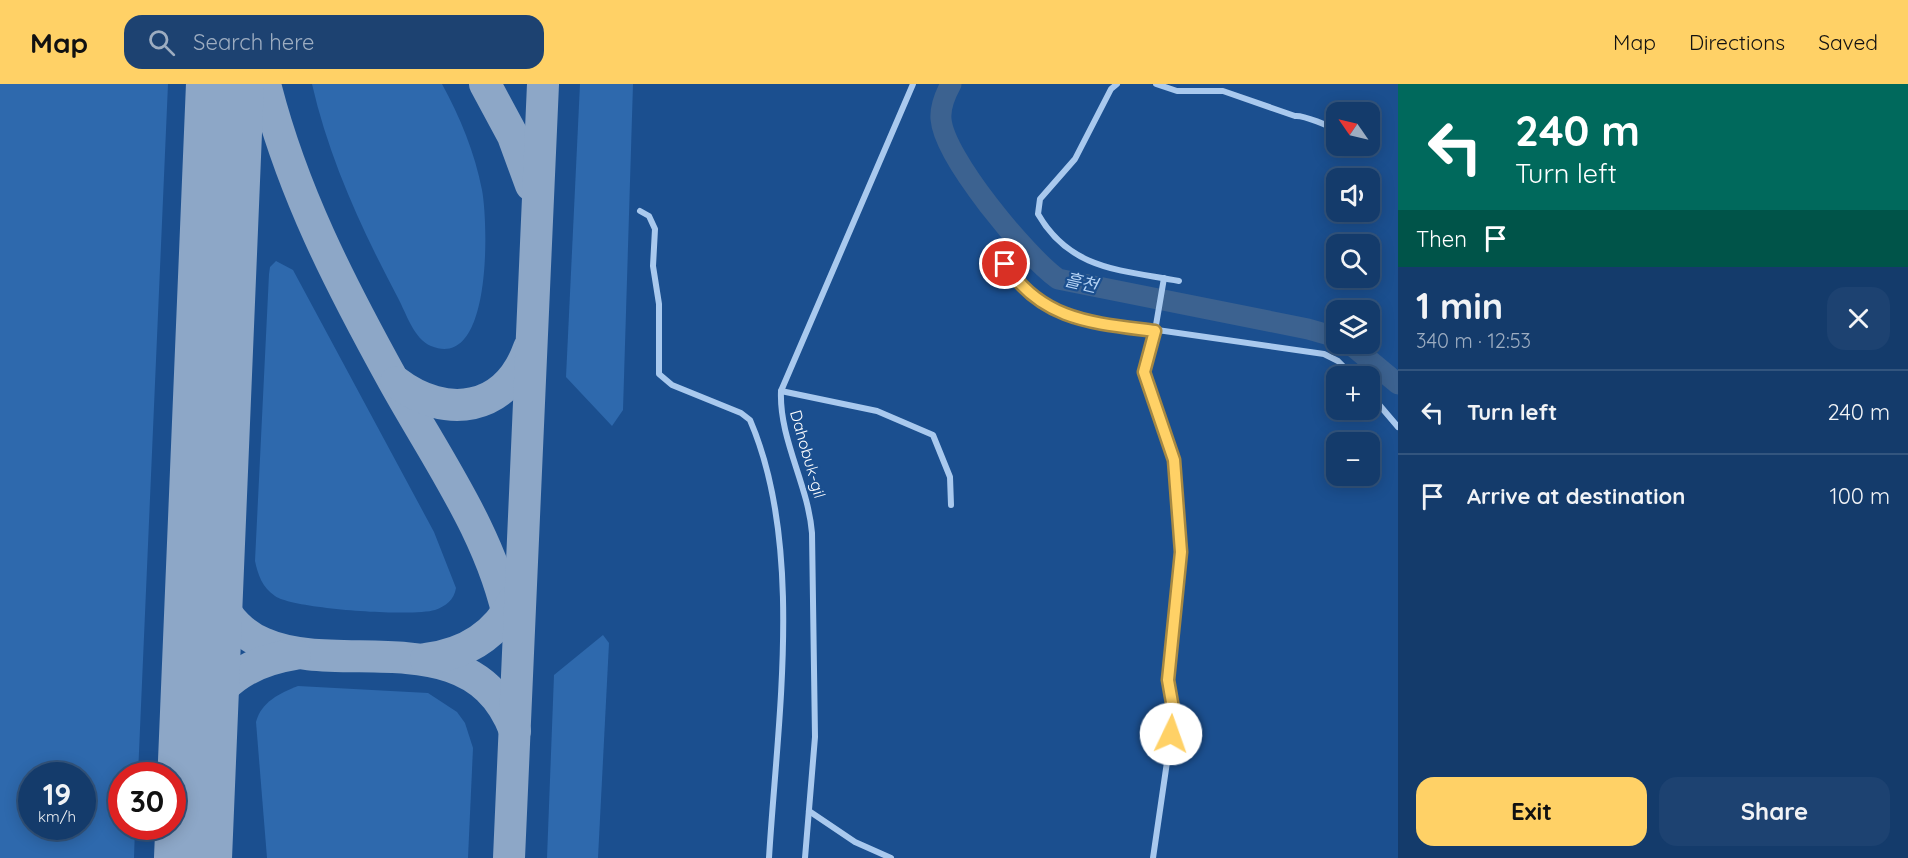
<!DOCTYPE html>
<meta charset="utf-8">
<style>
:root{--surface:#143b6b;--page:#1d4271;--text:#f1f3f6;--muted:#9dadc1;--line:#33557e;--accent:#ffd166}
body{margin:0;font-family:Quicksand,"Noto Sans KR",sans-serif;background:var(--page);color:var(--text);height:100vh;display:flex;flex-direction:column;font-size:22px;white-space:nowrap}
*{box-sizing:border-box;margin:0}
p{font-size:20px;color:var(--muted)}
.icon{flex:none;width:33px;height:33px;fill:none;stroke:currentColor;stroke-width:2;stroke-linecap:round;stroke-linejoin:round}
.map{position:relative;flex:1;overflow:hidden}
.details{display:flex;flex-direction:column;background:var(--surface);width:510px}
.details>*{flex:none}
.guide{background:#00695c;color:#fff;overflow:hidden}
.needle{width:39px;rotate:304deg}
.controls{position:absolute;left:1326px;top:18px;display:grid;gap:12px}
.controls a{display:grid;place-items:center;width:54px;height:54px;border-radius:12px;background:var(--surface);box-shadow:0 3px 15px #0003,0 0 0 2px var(--line);font-size:30px}
.speed{position:absolute;left:18px;top:678px;display:flex;gap:12px;font-size:30px;font-weight:700;text-align:center}
.speed>*{display:grid;place-content:center;width:78px;height:78px;border-radius:50%;background:var(--surface);box-shadow:0 3px 15px #0003,0 0 0 2px var(--line);line-height:1}
.speed small{font-size:15px;font-weight:400}
.speed .limit{border:9px solid #d22;background:#fff;color:#111}
.pin{position:absolute;display:grid;place-items:center;width:51px;height:51px;color:#fff;margin:-26px;border:3px solid #fff;border-radius:50%;box-shadow:0 2px 6px #0007}
.me{position:absolute;width:66px;margin:-33px;rotate:3deg;stroke-linejoin:round;filter:drop-shadow(0 0 4px #0008)}
.turn{display:flex;align-items:center;gap:21px;height:126px;padding:0 18px;font-size:27px}
.turn .icon{width:78px;height:78px;stroke-width:2.5}
.turn b{display:block;font-size:42px;line-height:51px}
.then{display:flex;align-items:center;height:57px;padding:0 18px;background:#0003;gap:12px;font-size:22px}
.round{display:grid;place-items:center;flex:none;width:63px;height:63px;border-radius:18px;background:var(--page)}
.head{display:flex;align-items:center;justify-content:space-between;height:102px;padding:0 18px}
h1{font-size:36px;font-weight:800;line-height:45px}
.button{display:flex;gap:12px;margin-top:auto;padding:12px 18px}
.button a{flex:1;height:69px;border-radius:18px;background:var(--accent);color:#111;font-size:24px;font-weight:800;line-height:69px;text-align:center}
.button a+a{background:var(--page);color:var(--text)}
ul{padding:0;list-style:none}
li{display:flex;align-items:center;gap:18px;height:84px;padding:0 18px;border-top:2px solid var(--line)}
li div{flex:1}
li b{display:block;font-size:22px}
li em{font-style:normal}
header{display:flex;align-items:center;gap:36px;box-sizing:border-box;height:84px;padding:0 30px;background:var(--accent);color:#111}
header strong{font-size:28px}
nav{display:flex;gap:33px;margin-inline-start:auto;font-size:21px}
.search{width:420px;height:54px;background:var(--page);display:flex;align-items:center;gap:15px;box-sizing:border-box;padding:0 21px;border-radius:18px;color:var(--muted);font-size:22px}
main{display:flex;flex:1;min-height:0}
.map>svg:first-child{display:block}
</style>
<header>
<strong>Map</strong>
<div class="search"><svg class="icon" aria-label="search" viewBox="0 0 24 24"><circle cx="10" cy="10" r="6"/><path d="M15 15l6 6"/></svg>Search here</div>
<nav><a>Map</a><a>Directions</a><a>Saved</a></nav>
</header>
<main>
<div class="map">
<svg width="1398" height="774" viewBox="0 0 1398 774">
<rect width="100%" height="100%" fill="#1b4f8f"/>
<!-- green -->
<g fill="#2e69ad" fill-rule="evenodd">
<path d="M 0,0 L 168,0 L 138,691 L 122,692 L 122,742 L 135,743 L 134,774 L 0,774 ZM 32,692 L 82,692 L 82,742 L 32,742 Z"/>
<path d="M 312,0 L 442,0 C 460,33 475,69 482,106 C 488,137 493,288 431,262 C 414,255 406,229 398,214 C 362,146 329,75 312,0 Z"/>
<polygon points="580,0 633,0 623,326 612,342 566,293"/>
<path d="M 276,177 L 293,186 L 434,448 L 456,504 C 454,516 446,522 435,526 C 412,533 293,525 275,512 C 262,503 258,491 255,477 L 269,190 L 270,183 Z"/>
<polygon points="603,551 609,559 598,774 547,774 554,591"/>
<path d="M 298,602 L 428,609 L 457,628 L 465,639 L 473,664 L 468,774 L 267,774 L 256,638 C 261,618 280,609 298,602 Z"/>
</g>
<g fill="none" stroke-linecap="round" stroke-linejoin="round">
<!-- river -->
<g stroke="#3c6290" stroke-width="21">
<path d="M 951,0 C 945,11 940,23 941,35 C 944,74 1026,172 1058,195 L 1308,245 L 1336,253"/>
<polyline points="1350,260 1398,300"/>
</g>
<!-- taxiway -->
<g stroke="#8da7c7" stroke-width="32">
<path d="M 265,0 C 292,107 340,200 393,296 C 436,374 493,452 510,541"/>
<polyline points="485,0 513,52 531,101"/>
<path d="M 396,298 C 446,336 506,328 529,264"/>
<path d="M 207,475 C 236,658 458,494 515,647"/>
<path d="M 426,575 C 466,570 496,552 514,516"/>
<polyline points="200,655 213,774"/>
<path d="M 198,676 C 200,662 200,647 205,634 C 218,594 257,576 295,570"/>
<polyline points="509,774 543,0"/>
</g>
<!-- runway -->
<polyline stroke="#8da7c7" stroke-width="78" points="193,774 225,0"/>
<!-- minor -->
<g stroke="#a9c9ee" stroke-width="6">
<path d="M 1117,0 L 1111,5 L 1075,75 L 1040,115 L 1038,130 C 1070,186 1121,186 1179,197"/>
<path d="M 1156,0 L 1177,7 L 1223,7 L 1295,32 C 1302,31 1333,42 1336,48"/>
<path d="M 640,127 L 649,132 L 655,145 L 653,182 L 659,220 L 659,290 L 672,301 L 741,329 L 750,336 C 805,463 777,640 769,774"/>
<path d="M 1005,181 C 1023,208 1044,223 1074,234 L 1324,270 L 1338,277 L 1353,292"/>
<polyline points="781,307 877,327 933,351 950,393 951,421"/>
<polyline points="1370,310 1398,343"/>
<polyline points="809,727 855,758 891,774"/>
<path d="M 805,774 L 815,653 L 812,449 C 808,400 779,355 781,307 L 913,0"/>
<polyline points="1153,774 1174,630 1168,595 1181,468 1174,376 1144,288 1155,247 1164,194"/>
</g>
</g>
<g fill="none" stroke-linecap="round" stroke-linejoin="round">
<defs>
<path id="route" d="M 1005,180 C 1042,237 1093,239 1155,247 L 1144,288 L 1174,376 L 1181,468 L 1168,596 L 1174,630 L 1171,650"/>
</defs>
<!-- route casing -->
<use href="#route" stroke="#a68842" stroke-width="15"/>
<!-- route -->
<use href="#route" stroke="#ffd166" stroke-width="10"/>
</g>
<g text-anchor="middle" stroke-width="4.5" stroke-linejoin="round" paint-order="stroke">
<!-- street labels -->
<g font-size="16" fill="#fff" stroke="#1b4f8f">
<text transform="translate(808 370) rotate(74)" y="6">Dahobuk-gil</text>
</g>
<!-- water labels -->
<g font-size="18" font-style="italic" fill="#b5d3f5" stroke="#1b4f8f">
<text transform="translate(1081 199) rotate(13)" y="6">흘천</text>
</g>
</g>
</svg>
<div class="controls">
<a><svg class="needle" viewBox="-14 -14 28 28"><path d="M0-13l5 13h-10z" fill="#e53935"/><path d="M0 13l5-13h-10z" fill="#9dadc1"/></svg></a>
<a><svg class="icon" aria-label="sound" viewBox="0 0 24 24"><path d="M4 9h4l5-4v14l-5-4H4zM17 9q2 3 0 6"/></svg></a>
<a><svg class="icon" aria-label="search" viewBox="0 0 24 24"><circle cx="10" cy="10" r="6"/><path d="M15 15l6 6"/></svg></a>
<a><svg class="icon" aria-label="layers" viewBox="0 0 24 24"><path d="M12 4l9 5-9 5-9-5zM3 14l9 5 9-5"/></svg></a>
<a>+</a>
<a>−</a>
</div>
<div class="speed"><div>19<small>km/h</small></div><div class="limit">30</div></div>
<div class="pin" style="left:1005px;top:180px;background:#d93025"><svg class="icon" aria-label="arrive" viewBox="0 0 24 24"><path d="M6 21V4h12l-3 4 3 4H6"/></svg></div>
<svg class="me" style="left:1171px;top:650px" viewBox="-20 -20 40 40"><circle r="19" fill="#fff"/><path d="M0-13L10 11 0 6-10 11z" fill="#ffd166"/></svg>
</div>
<section class="details">
<div class="guide">
<div class="turn"><svg class="icon" aria-label="left" viewBox="0 0 24 24"><path d="M17 20v-9H6M10 6l-5 5 5 5"/></svg><div><b>240 m</b>Turn left</div></div>
<div class="then">Then<svg class="icon" aria-label="arrive" viewBox="0 0 24 24"><path d="M6 21V4h12l-3 4 3 4H6"/></svg></div>
</div>
<div class="head"><div><h1>1 min</h1><p>340 m · 12:53</p></div><a class="round"><svg class="icon" aria-label="close" viewBox="0 0 24 24"><path d="M6 6l12 12M18 6L6 18"/></svg></a></div>
<ul>
<li><svg class="icon" aria-label="left" viewBox="0 0 24 24"><path d="M17 20v-9H6M10 6l-5 5 5 5"/></svg><div><b>Turn left</b></div><em>240 m</em></li>
<li><svg class="icon" aria-label="arrive" viewBox="0 0 24 24"><path d="M6 21V4h12l-3 4 3 4H6"/></svg><div><b>Arrive at destination</b></div><em>100 m</em></li>
</ul>
<div class="button"><a>Exit</a><a>Share</a></div>
</section>
</main>
